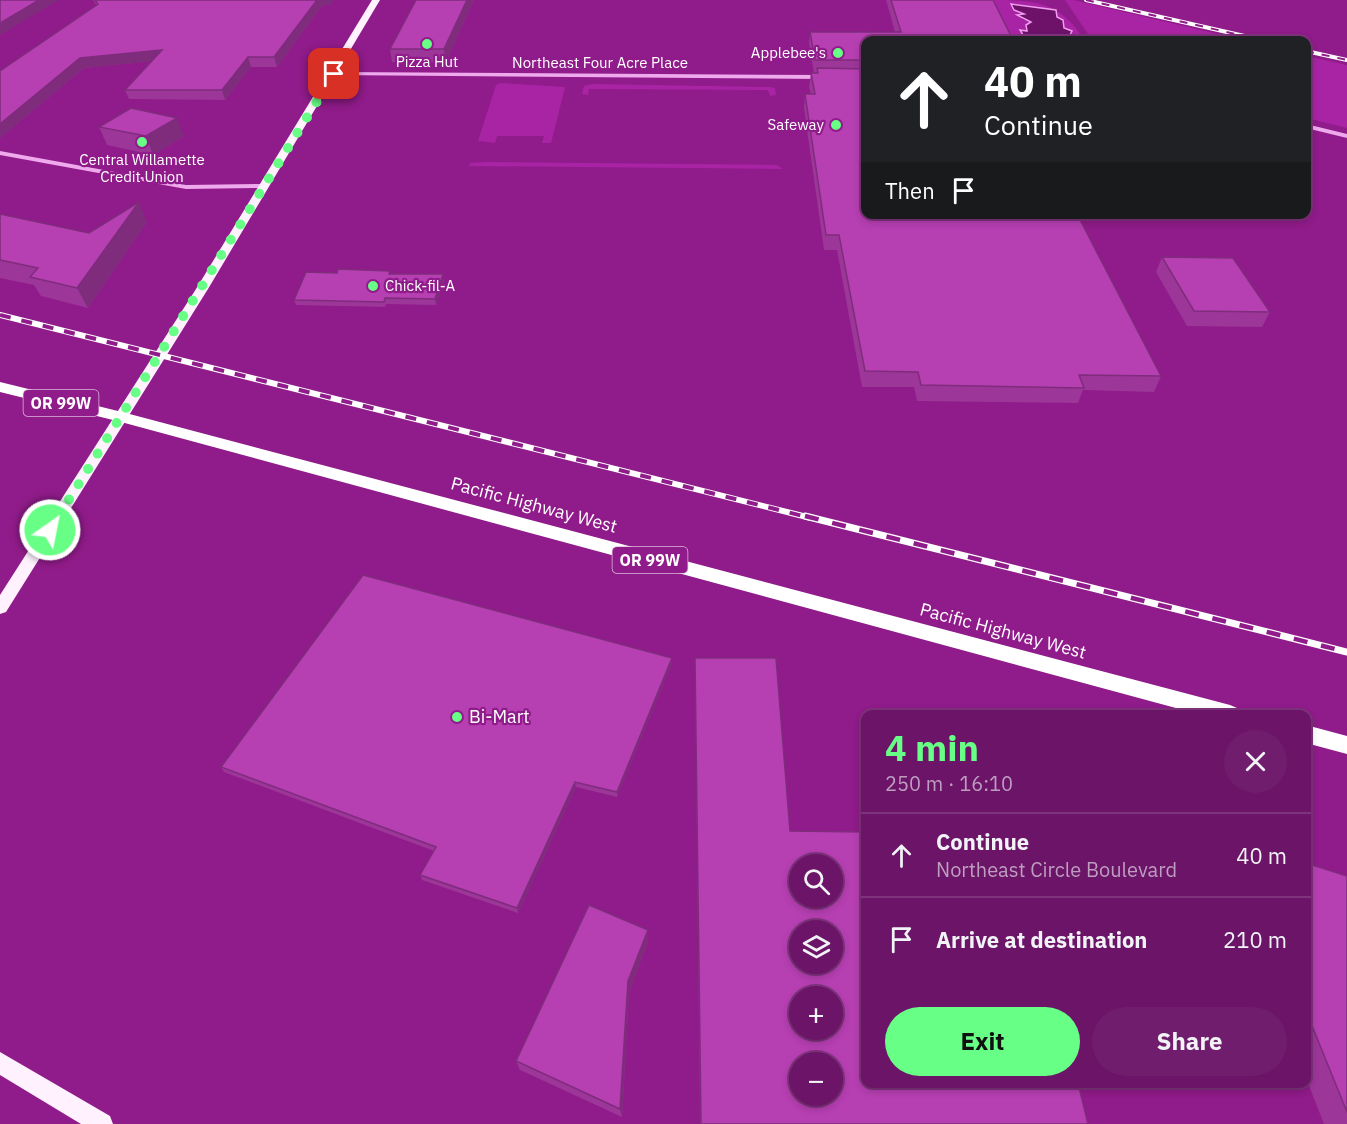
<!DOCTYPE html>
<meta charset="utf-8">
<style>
:root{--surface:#6c1468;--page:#711d6e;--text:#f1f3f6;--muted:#be9ec0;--line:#7f337c;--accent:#67ff85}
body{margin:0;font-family:"IBM Plex Sans",sans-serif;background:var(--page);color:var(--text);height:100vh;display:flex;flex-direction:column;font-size:22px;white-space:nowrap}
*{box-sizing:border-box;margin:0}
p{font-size:20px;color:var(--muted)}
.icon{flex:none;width:33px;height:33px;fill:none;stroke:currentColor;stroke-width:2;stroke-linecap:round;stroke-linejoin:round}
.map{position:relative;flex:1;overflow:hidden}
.sheet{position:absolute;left:861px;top:710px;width:450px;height:378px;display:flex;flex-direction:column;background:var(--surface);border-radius:12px;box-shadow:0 3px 9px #0003,0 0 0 2px var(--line)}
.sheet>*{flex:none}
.top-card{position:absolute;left:861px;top:36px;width:450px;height:183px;border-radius:12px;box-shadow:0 3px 9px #0003,0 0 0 2px var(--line);background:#202124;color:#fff;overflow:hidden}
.controls{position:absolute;left:789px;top:854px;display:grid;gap:12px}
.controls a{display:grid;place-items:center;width:54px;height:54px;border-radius:50%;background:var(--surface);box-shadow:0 3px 9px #0003,0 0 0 2px var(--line);font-size:30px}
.pin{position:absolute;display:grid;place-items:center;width:51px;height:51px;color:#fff;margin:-26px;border-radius:12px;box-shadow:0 3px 9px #0006}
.me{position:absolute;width:66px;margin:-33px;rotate:33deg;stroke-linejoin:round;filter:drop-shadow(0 0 4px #0008)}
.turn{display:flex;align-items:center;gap:21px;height:126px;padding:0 24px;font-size:27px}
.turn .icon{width:78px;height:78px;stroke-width:2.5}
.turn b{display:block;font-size:42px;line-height:51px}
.then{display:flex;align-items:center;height:57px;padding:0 24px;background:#0003;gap:12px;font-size:22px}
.round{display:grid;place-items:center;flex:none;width:63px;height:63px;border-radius:32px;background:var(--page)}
.headline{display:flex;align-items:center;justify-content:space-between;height:102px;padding:0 24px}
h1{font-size:36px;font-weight:700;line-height:45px;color:var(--accent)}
.button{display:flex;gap:12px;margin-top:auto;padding:12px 24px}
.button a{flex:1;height:69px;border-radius:36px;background:var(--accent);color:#111;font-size:24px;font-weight:700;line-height:69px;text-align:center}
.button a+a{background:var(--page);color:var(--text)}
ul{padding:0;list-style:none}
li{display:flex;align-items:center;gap:18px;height:84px;padding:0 24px;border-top:2px solid var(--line)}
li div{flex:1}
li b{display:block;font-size:22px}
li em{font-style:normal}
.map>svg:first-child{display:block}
</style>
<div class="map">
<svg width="1347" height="1124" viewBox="0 0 1347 1124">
<rect width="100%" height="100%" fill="#901b8a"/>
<!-- green -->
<g fill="#a924a4">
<path d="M 987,0 C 1032,0 1060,0 1084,40 C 1068,40 1060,21 1051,10 L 1012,3 L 1025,15 L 1019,15 L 1023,20 L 1032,22 L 1027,31 L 1021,30 L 1026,40 L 1006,40 Z"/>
<polygon points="1065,0 1073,0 1243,40 1092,40"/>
<polygon points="1306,56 1347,65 1347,128 1307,118"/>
<polygon points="501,83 565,87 551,143 542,143 544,136 497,136 495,143 478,141 496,85"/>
<polygon points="593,84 769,87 775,88 776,95 770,96 768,90 589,89 588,95 582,94 584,86"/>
<polygon points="488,162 777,165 783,169 469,166 470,163"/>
</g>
<!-- water -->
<polygon fill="#6e1269" stroke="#f09def" stroke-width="1.5" points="1011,4 1056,10 1057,17 1063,20 1064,28 1072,31 1070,35 1077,40 1026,40 1020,30 1027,31 1026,25 1031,22 1017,15 1024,14 1014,10"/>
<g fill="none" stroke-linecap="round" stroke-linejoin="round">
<!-- minor -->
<g fill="#eeaaec" fill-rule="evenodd">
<polygon points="334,72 823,75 826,77 823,79 332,75 331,74"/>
<polygon points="1306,124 1347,134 1347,138 1306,128"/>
<polygon points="0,151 186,185 263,184 266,186 263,188 186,189 0,155"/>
</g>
<!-- major -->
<g fill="#fff1fe" fill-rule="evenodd">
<polygon points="372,0 380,0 208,289 6,612 0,614 0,595 196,289"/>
<polygon points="0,1052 110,1116 113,1124 81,1124 0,1075"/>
</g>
<!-- highway -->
<g fill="#fff" fill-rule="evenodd">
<polygon points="0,382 122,412 1230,705 1237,708 1240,714 1198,714 121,422 0,392"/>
<polygon points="1306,725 1347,736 1347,754 1306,743"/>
</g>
<defs>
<g id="rail-far2">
<polyline points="1086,0 1262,40"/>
<polyline points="1306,51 1347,60"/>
</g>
<polyline id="rail-far1" points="0,315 811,518"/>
<polyline id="rail" points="805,516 1347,652"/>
</defs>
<!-- rail-far2 casing -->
<use href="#rail-far2" stroke="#fff" stroke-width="4"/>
<!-- rail-far1 casing -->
<use href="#rail-far1" stroke="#fff" stroke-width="6"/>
<!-- rail casing -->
<use href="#rail" stroke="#fff" stroke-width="7"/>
<!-- rail-far2 -->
<use href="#rail-far2" stroke="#901b8a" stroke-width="2" stroke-dasharray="8" stroke-linecap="butt"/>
<!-- rail-far1 -->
<use href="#rail-far1" stroke="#901b8a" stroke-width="4" stroke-dasharray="11" stroke-linecap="butt"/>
<!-- rail -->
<use href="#rail" stroke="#901b8a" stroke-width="4.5" stroke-dasharray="14" stroke-linecap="butt"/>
</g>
<!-- wall -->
<g fill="#9d3699">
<polygon points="93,0 334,0 331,4 322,6 277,67 251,67 225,100 129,99 125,90 152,61 84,68 0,138 0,71 96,5"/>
<polygon points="416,0 474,0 446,62 392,62 390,49"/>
<polygon points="886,0 993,0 1013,40 866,40 866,214 1161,376 1154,392 1083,390 1078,403 917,401 914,387 862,387 837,250 824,250 804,108 805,94 811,94 809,87 811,73 814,73 809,44 810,32 895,32"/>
<polygon points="99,127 184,136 153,155 107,145"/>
<polygon points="0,214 89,233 147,222 88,308 41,296 34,285 0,278"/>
<polygon points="1162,257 1270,312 1262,327 1187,326 1156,272"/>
<polygon points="391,274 444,280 436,305 386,304 385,307 296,305 294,300"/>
<polygon points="672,658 672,663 617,797 576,787 518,913 422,880 420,875 434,851 224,772 221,767"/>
<polygon points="695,658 790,831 1088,1124 700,1124"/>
<polygon points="1306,863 1347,876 1347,1124 1324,1124 1306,1078"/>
<polygon points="648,930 648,942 629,992 622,1117 520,1070 516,1061"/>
</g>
<!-- shaded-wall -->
<g fill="#7f2c7d">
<polygon points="39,0 59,0 0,35 0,23"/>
<polygon points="317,0 334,0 331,4 322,6 277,67 274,57"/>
<polygon points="467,0 474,0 446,62 444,49"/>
<polygon points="162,50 166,60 84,68 0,138 0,124 80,58"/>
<polygon points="248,57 251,67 225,100 222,90"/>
<polygon points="177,118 184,136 153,155 146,136"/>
<polygon points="139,202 147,222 88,308 77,288"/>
<polygon points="443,274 444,280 436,305 435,299"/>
<polygon points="672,658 672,663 617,797 617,792"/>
<polygon points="575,782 576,787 518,913 517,908"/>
<polygon points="648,930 648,942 629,992 622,1117 620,1109 628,981"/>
</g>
<!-- building -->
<g fill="#b63fb2" stroke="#7f2c7d" stroke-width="1.5" fill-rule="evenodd">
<polygon points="0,0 39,0 0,23"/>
<polygon points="95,0 317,0 274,57 248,57 222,90 125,90 162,50 80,58 0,124 0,71 98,4"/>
<polygon points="416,0 467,0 444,49 390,49"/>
<polygon points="891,0 993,0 1013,40 866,40 866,60 815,60 810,32 901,32"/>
<polygon points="817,68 866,69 866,214 1077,214 1161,376 1079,375 1084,388 921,385 918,372 865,371 839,235 826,235 805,94 815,94 811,73 818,73"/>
<polygon points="131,108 177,118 146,136 99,127"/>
<polygon points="139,202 77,288 30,277 38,268 0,260 0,214 89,233"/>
<polygon points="1162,257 1233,258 1270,312 1194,311"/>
<polygon points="338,269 390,271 389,274 443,274 435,299 385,298 384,302 294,300 306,272 337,273"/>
<polygon points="363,575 672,658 617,792 575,782 517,908 420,875 436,847 221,767"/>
<path d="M 695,658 L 776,658 L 790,831 L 866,832 L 866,1083 L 1078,1083 L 1088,1124 L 701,1124 ZM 800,864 L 832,864 L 832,897 L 800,897 ZM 800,930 L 832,930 L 832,963 L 800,963 ZM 800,996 L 832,996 L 832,1029 L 800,1029 ZM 800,1062 L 832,1062 L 832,1095 L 800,1095 Z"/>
<polygon points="1306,863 1347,876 1347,1112 1306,1011"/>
<polygon points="589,905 648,930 628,981 620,1109 516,1061"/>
</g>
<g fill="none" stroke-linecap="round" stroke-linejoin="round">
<!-- route -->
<polyline stroke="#67ff85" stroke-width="10" stroke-dasharray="0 18" points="50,530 334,74"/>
</g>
<!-- markers -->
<g fill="#67ff85" stroke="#901b8a" stroke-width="2">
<circle cx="427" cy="44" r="6"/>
<circle cx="838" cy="53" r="6"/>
<circle cx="836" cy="125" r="6"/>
<circle cx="142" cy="142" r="6"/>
<circle cx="373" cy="286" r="6"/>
<circle cx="457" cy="717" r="6"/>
</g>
<g text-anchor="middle" stroke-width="4.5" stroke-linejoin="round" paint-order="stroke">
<!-- far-poi labels -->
<g font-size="15" fill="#fff" stroke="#901b8a" text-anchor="end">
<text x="826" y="58">Applebee's</text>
<text x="427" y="67" text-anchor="middle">Pizza Hut</text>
<text x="824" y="130">Safeway</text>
<text x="142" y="165" text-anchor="middle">Central Willamette<tspan x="142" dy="17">Credit Union</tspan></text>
<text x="385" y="291" text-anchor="start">Chick-fil-A</text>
</g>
<!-- far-street labels -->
<g font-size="15" fill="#fff" stroke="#901b8a">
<text x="600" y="68">Northeast Four Acre Place</text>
</g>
<!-- shield labels -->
<g fill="#901b8a" stroke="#debbdc" stroke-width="1.5">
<rect x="23.5" y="390" width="75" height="26" rx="4.5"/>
<rect x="612.5" y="547" width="75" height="26" rx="4.5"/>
</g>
<g font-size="16" font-weight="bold" fill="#fff">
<text x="61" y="409">OR 99W</text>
<text x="650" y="566">OR 99W</text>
</g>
<!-- street labels -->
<g font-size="18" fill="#fff" stroke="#901b8a">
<text transform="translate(534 505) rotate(15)" y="6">Pacific Highway West</text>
<text transform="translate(1003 631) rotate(15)" y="6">Pacific Highway West</text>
</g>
<!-- poi labels -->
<g font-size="18" fill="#fff" stroke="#901b8a" text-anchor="start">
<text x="469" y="723">Bi-Mart</text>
</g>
</g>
</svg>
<div class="controls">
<a><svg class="icon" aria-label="search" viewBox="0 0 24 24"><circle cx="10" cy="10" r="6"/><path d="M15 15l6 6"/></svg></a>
<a><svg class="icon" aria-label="layers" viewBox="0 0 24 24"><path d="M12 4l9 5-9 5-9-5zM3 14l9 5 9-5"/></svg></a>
<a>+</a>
<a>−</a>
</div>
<div class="pin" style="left:334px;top:74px;background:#d93025"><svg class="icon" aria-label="arrive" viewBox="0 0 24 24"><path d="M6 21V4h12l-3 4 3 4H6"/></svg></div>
<svg class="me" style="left:50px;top:530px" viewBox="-20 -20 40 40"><circle r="17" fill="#67ff85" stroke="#fff" stroke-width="3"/><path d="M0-11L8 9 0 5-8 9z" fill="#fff"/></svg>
<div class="top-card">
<div class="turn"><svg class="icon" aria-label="ahead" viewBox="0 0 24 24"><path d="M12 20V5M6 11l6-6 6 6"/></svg><div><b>40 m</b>Continue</div></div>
<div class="then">Then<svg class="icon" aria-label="arrive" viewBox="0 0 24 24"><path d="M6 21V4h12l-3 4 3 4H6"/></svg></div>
</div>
<section class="sheet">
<div class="headline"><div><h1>4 min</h1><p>250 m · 16:10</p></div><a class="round"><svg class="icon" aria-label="close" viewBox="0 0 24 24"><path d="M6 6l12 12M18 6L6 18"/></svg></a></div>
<ul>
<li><svg class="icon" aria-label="ahead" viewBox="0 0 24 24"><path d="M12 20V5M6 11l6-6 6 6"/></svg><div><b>Continue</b><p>Northeast Circle Boulevard</p></div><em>40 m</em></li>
<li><svg class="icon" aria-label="arrive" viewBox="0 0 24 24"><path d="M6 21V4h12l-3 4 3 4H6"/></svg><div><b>Arrive at destination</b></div><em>210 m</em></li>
</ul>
<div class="button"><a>Exit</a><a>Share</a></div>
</section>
</div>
